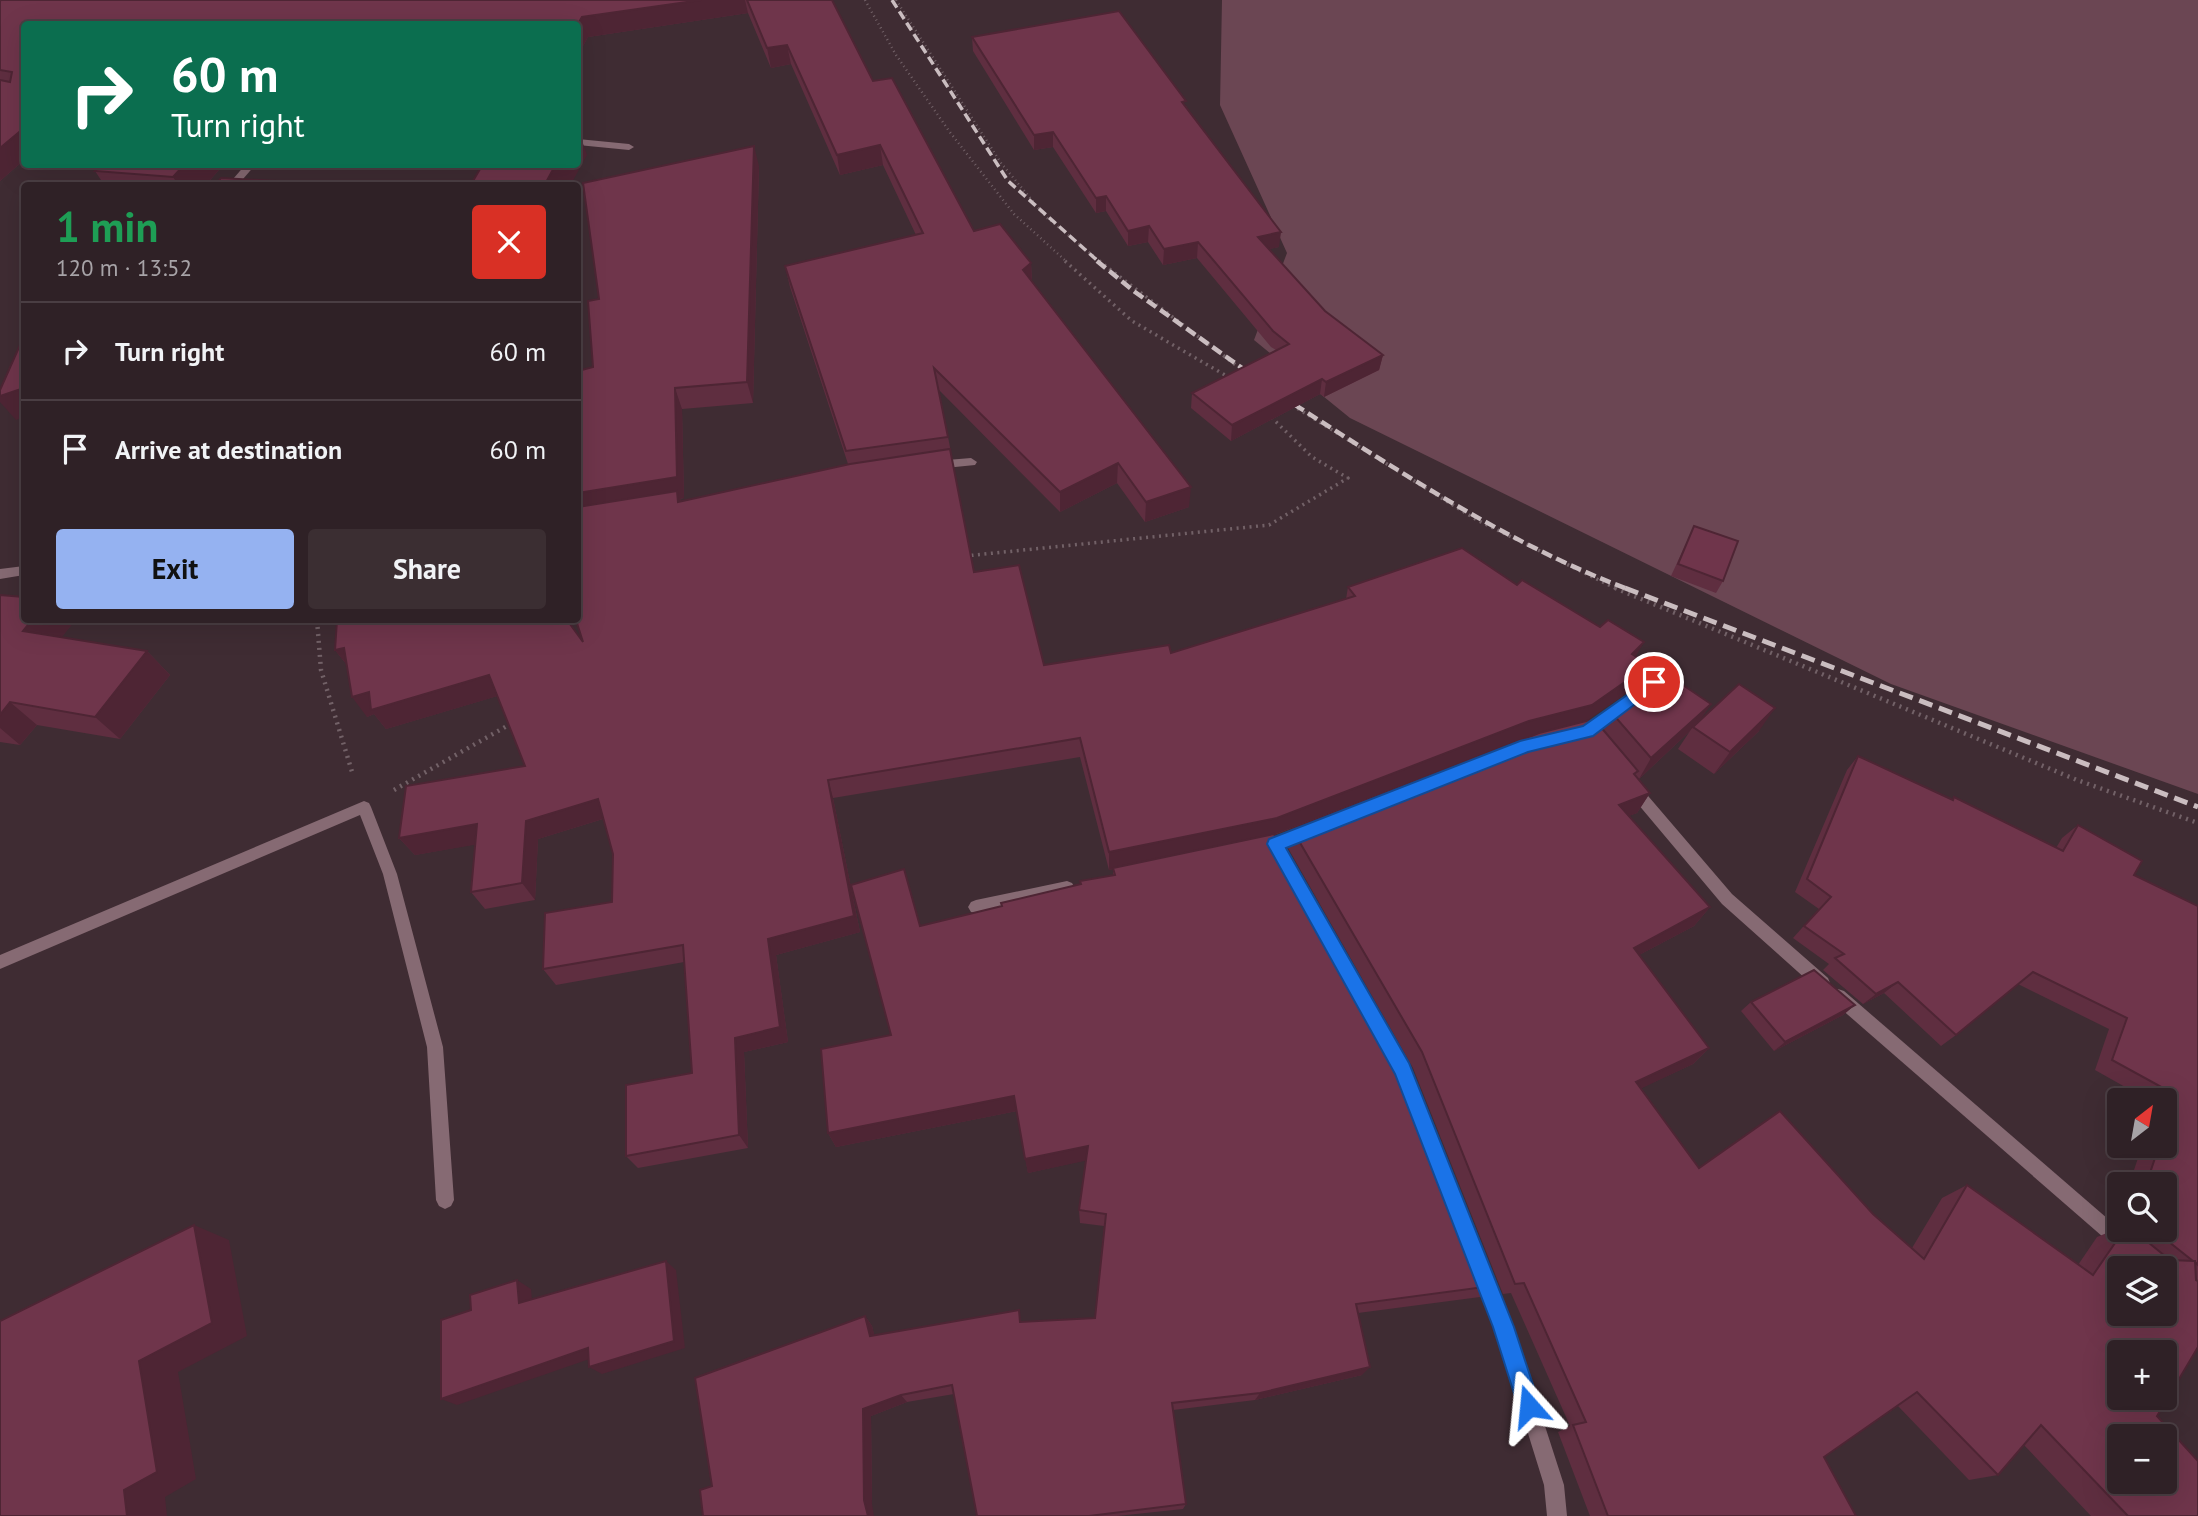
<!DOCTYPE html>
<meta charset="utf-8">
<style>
:root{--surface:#2f2126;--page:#3b2e32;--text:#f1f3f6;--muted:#a7a3a7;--line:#4a3e43;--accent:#95b2f1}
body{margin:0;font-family:"PT Sans",sans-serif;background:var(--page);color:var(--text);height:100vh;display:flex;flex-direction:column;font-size:26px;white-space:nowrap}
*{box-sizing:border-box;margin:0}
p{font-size:23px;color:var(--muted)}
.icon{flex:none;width:38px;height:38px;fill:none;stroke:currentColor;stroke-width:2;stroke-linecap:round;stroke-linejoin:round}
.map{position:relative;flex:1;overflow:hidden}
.side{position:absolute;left:21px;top:182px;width:560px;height:441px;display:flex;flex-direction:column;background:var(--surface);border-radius:7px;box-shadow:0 7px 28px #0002,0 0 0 2px var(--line)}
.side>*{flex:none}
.top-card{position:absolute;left:21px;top:21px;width:560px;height:147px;border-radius:7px;box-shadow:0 7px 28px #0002,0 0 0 2px var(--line);background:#0b6e4f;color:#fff;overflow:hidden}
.needle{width:46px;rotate:31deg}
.tools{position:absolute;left:2107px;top:1088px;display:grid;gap:14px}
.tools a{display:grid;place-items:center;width:70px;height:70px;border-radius:7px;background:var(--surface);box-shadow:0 7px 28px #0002,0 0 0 2px var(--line);font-size:35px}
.pin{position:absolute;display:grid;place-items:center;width:60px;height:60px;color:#fff;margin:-30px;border:4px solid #fff;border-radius:50%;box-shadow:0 2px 7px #0007}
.me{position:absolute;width:77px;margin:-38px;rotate:342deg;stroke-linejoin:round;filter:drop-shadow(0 0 5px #0008)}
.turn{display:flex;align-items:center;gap:24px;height:147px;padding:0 35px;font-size:32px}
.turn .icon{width:91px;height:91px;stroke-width:2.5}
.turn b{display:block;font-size:49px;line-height:60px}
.round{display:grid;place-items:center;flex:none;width:74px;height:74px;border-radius:7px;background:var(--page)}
.head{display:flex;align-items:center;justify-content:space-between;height:119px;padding:0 35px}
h1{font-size:42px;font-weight:700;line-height:52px;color:#1e9e55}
.button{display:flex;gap:14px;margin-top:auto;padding:14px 35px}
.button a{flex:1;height:80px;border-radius:7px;background:var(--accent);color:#111;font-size:28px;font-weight:700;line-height:80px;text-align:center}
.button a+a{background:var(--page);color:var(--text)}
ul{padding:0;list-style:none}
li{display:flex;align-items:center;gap:21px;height:98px;padding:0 35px;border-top:2px solid var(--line)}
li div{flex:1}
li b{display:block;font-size:26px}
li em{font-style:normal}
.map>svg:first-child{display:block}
</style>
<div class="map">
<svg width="2198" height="1516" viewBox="0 0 2198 1516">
<rect width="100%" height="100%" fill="#3f2c33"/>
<!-- green -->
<polygon fill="#6b4653" points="1222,0 2198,0 2198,794 1891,684 1350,418 1254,340 1287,253 1220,105"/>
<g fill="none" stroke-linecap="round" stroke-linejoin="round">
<!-- path-far2 -->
<g stroke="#726167" stroke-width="2.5" stroke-dasharray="1 3.5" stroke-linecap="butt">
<polyline points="865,0 896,55 949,131 1014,214 1067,262"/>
<polyline points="896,0 1001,163 1046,217 1101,262"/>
</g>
<!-- path-far1 -->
<g stroke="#726167" stroke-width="3.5" stroke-dasharray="2 4.5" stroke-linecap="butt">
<polyline points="1065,261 1132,321 1230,378"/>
<polyline points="1099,261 1245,372"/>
<polyline points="1292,405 1477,520 1619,590"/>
<polyline points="965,556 1269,525 1348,478 1312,457 1269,415"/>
</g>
<!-- path -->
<g stroke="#726167" stroke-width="4.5" stroke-dasharray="2 5" stroke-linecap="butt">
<polyline points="1615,588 2077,780 2198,823"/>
<polyline points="317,620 321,670 353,775"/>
<polyline points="394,790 514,722"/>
</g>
<!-- street -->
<g fill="#866a73" fill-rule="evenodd">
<polygon points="578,139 629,144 634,147 629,150 578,145"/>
<polygon points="246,164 256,164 237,186 227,186"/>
<polygon points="971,458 977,462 975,465 935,469 929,465 935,461"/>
<polygon points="24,566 24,575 0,579 0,569"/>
<polygon points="1623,701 1628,702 1630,706 1628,710 1589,736 1579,736 1577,732 1579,728"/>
<polygon points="1632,781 1637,783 1732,894 1828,978 1830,983 1828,988 1822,990 1816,988 1722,904 1627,791 1625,787 1627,783"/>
<polygon points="364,801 369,803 371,807 397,874 443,1047 454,1200 451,1206 445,1209 439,1206 436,1200 427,1047 383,874 360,815 0,969 0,955"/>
<polygon points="1306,826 1311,828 1313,832 1311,836 1262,853 1257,851 1255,847 1257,843"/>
<polygon points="1067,881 1072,883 1075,888 1072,893 1067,895 976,914 971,912 968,907 971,902 976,900"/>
<polygon points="1838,989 1844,991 2130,1238 2133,1244 2130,1250 2124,1253 2118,1250 1832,1001 1830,996 1832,991"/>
<polygon points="1482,1265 1488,1268 1513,1327 1564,1485 1567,1516 1547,1516 1544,1485 1495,1327 1473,1274 1476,1268"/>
</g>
<!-- rail-far2 -->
<polyline stroke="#cabdc0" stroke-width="3.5" stroke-dasharray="9 4.5" stroke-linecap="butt" points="892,0 1008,181 1099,262"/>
<!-- rail-far1 -->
<g stroke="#cabdc0" stroke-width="4.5" stroke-dasharray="11 5" stroke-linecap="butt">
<polyline points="1097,261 1135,292 1259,380"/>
<path d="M 1281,396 C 1393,467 1505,543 1630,590"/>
</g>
<!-- rail -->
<polyline stroke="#cabdc0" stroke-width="5" stroke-dasharray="14 7" stroke-linecap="butt" points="1625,588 2198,807"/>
</g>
<!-- wall -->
<g fill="#5f2e40">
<polygon points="1,0 832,0 873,81 974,231 1031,263 1032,282 1189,507 1145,522 1117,483 1060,512 939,390 974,572 1044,665 1171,653 1346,599 1348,587 1517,585 1600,627 1644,642 1635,656 1649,665 1638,685 1585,721 1602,728 1611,712 1701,720 1759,731 1714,774 1678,749 1690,731 1639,779 1650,793 1637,813 1628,816 1710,907 1694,926 1639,955 1709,1048 1693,1064 1641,1088 1699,1168 1873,1214 1912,1248 1942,1198 1967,1185 2078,1265 2097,1237 2119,1228 2119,1230 2165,1230 2165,1185 2129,1185 2142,1146 2165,1146 2165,1101 2150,1101 2095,1070 2109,1029 2018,984 1956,1035 1941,1046 1884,993 1863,1004 1823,970 1829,964 1793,938 1819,909 1795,892 1847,770 1858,756 1952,800 1954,797 2056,848 2062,838 2078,825 2134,875 2198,906 2198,1347 2157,1416 2198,1516 2091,1516 2024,1445 1998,1475 1969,1480 1898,1406 1824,1457 1856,1516 1590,1516 1558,1432 1570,1426 1511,1293 1503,1294 1413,1068 1288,848 1292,829 1525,738 1274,835 1492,1286 1480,1297 1358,1313 1362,1375 1255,1400 1173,1410 1186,1504 1183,1509 1117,1516 977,1516 954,1394 907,1402 871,1416 872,1504 712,1486 865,1316 872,1326 874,1335 1022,1322 1095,1318 1104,1226 1080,1223 1079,1210 1086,1160 1028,1173 1017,1111 836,1147 828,1133 891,1035 920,926 1002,907 1113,876 1113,869 1109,870 1080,757 833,798 860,932 776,955 788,1042 744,1052 748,1148 638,1168 626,1156 692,1073 684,962 556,985 543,969 612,902 613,854 603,819 538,839 535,900 485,909 471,892 476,844 415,855 399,838 525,766 497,696 386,729 374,714 367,717 347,665 335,650 583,642 593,367 599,299 759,166 753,403 682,409 684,498 680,499 681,501 848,464 790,287 785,266 916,235 883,165 840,175 791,64 771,68 748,13 588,37 578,55 578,24 24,24 24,160 0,181 0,1"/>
<polygon points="972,37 1186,106 1279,247 1269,249 1325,311 1383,355 1379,370 1324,397 1320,394 1231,441 1191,408 1192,393 1276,350 1271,347 1197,258 1163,265 1148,242 1128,246 1106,211 1096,213 1053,147 1034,150 973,51"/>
<polygon points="102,164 224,164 205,186 105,186 95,171"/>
<polygon points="1694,526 1723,581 1716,593 1671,576"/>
<polygon points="0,595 73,623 61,637 147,651 170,675 120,739 37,725 20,745 0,742"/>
<polygon points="1751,1002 1855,1005 1843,1015 1774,1051 1741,1011"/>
<polygon points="2119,1215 2119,1226 2116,1224"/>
</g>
<!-- shaded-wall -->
<g fill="#4e2534">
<polygon points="701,0 745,0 748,13 588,37 578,55 578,24 582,17"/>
<polygon points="787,45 791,64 771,68 767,48"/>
<polygon points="24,128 24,160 0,181 0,148"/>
<polygon points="578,129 587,155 570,186 544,186 556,164 578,164"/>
<polygon points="1053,132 1053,147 1034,150 1034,135"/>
<polygon points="880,145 883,165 840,175 837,155"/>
<polygon points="754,146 759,166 753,403 747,382"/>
<polygon points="185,164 224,164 205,186 179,186 173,177"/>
<polygon points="1106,196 1106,211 1096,213 1096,198"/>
<polygon points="1149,226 1148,242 1128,246 1128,231"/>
<polygon points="1281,232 1279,247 1256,252 1258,237"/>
<polygon points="1198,242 1197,258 1163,265 1164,249"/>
<polygon points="1031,263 1032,283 1023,270"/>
<polygon points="1383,355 1379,370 1324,397 1326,382"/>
<polygon points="1322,379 1320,394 1231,441 1232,425"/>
<polygon points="24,388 24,417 16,420 0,402 0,396"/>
<polygon points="675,388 682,409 684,498 680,499 685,511 578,515 578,493"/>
<polygon points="1118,463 1117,483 1060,512 1060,492"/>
<polygon points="1191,487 1189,507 1145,522 1146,502"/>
<polygon points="32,620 70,620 73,623 48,655 23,631"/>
<polygon points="1644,642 1633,661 1632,654"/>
<polygon points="344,648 350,669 335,650"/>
<polygon points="147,651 170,675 120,739 95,717"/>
<polygon points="1649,665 1638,685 1582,724 1520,740 1273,835 1109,870 1109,852"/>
<polygon points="489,675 501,695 386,729 374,714 367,717 352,697 369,692"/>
<polygon points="10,702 37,725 20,745 0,728 0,715"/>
<polygon points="1711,704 1697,725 1693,727 1690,731 1639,779 1651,758"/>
<polygon points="1775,708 1759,731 1714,774 1730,752"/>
<polygon points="828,780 833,798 860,932 776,955 788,1042 744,1052 748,1148 739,1135 735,1038 768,939"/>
<polygon points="1650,793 1637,813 1606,825 1619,805"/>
<polygon points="598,799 609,817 538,839 535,900 522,883 526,821"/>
<polygon points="477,824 491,842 415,855 399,838"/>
<polygon points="1710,907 1694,926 1620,965 1634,948"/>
<polygon points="1898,982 1884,993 1863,1004 1876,994"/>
<polygon points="1855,1005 1843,1015 1774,1051 1785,1042"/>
<polygon points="1709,1048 1693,1064 1621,1098 1636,1082"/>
<polygon points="1014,1096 1017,1111 836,1147 828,1133"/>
<polygon points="1088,1146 1089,1160 1028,1173 1025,1159"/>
<polygon points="194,1225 229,1240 247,1336 178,1372 196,1479 165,1497 167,1516 127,1516 124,1490 139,1361"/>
<polygon points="666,1261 676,1270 685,1348 602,1374 589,1367"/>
<polygon points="517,1280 531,1289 533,1311 519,1303"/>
<polygon points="865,1316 872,1326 877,1345 870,1336"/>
<polygon points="588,1348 601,1355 457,1405 441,1399"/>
<polygon points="1370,1367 1362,1375 1255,1400 1260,1393"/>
<polygon points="901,1395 907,1402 871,1416 872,1504 874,1516 868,1516 864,1500 863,1409"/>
</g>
<!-- building -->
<g fill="#6f354b" stroke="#4e2534" stroke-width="2" fill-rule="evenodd">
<polygon points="1,0 701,0 582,17 578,24 24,24 24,121 23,121 24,122 24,128 0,148 0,80 10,82 12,72 0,70 0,1"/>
<polygon points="747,0 832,0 873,81 892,78 974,231 1000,224 1031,263 1023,270 1191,487 1146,502 1118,463 1060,492 934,368 948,437 846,451 785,266 923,233 880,145 837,155 787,45 767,48"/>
<polygon points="1119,11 1186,101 1182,102 1281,232 1258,237 1325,311 1383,355 1326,382 1322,379 1232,425 1192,393 1289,344 1273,331 1198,242 1164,249 1149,226 1128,231 1106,196 1096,198 1053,132 1034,135 972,37"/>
<polygon points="754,146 747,382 675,388 677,477 578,493 578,371 593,367 588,301 599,299 583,183"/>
<polygon points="102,164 185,164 173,177 95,171"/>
<polygon points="483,164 556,164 544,186 470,186"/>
<polygon points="221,178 366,186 214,186"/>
<polygon points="24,336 24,388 0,396 0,390"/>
<polygon points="950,449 974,572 1019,565 1044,665 1169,645 1171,653 1355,596 1348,587 1462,548 1517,585 1522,580 1600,627 1608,620 1644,642 1632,654 1649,665 1592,705 1529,721 1277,818 1109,852 1080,738 828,780 854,916 768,939 780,1027 735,1038 739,1135 626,1156 626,1085 692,1073 683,945 543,969 545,913 612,902 613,854 598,799 526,821 522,883 471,892 477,824 399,838 406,786 525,766 489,675 371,710 369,692 352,697 344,648 335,650 337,620 567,620 583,642 576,620 578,620 578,507 677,491 678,502 850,464"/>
<polygon points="1694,526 1738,541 1723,581 1678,564"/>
<polygon points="0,595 24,597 24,620 32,620 23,631 147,651 95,717 10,702 0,715"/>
<polygon points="1665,673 1711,704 1651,758 1611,712"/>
<polygon points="1739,684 1775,708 1730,752 1693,727"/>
<path d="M 1594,719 L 1638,771 L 1634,774 L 1650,793 L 1619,805 L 1710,907 L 1634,948 L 1709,1048 L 1636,1082 L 1699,1168 L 1780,1111 L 1873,1214 L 1924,1259 L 1967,1185 L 2093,1275 L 2124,1230 L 2133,1230 L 2170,1260 L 2195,1261 L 2196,1280 L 2198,1281 L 2198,1347 L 2157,1416 L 2198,1461 L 2198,1516 L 2128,1516 L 2041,1425 L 1998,1475 L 1917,1392 L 1824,1457 L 1856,1516 L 1608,1516 L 1573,1425 L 1586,1422 L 1524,1283 L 1515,1284 L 1422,1052 L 1292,829 L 1539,733 ZM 2119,1269 L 2165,1269 L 2165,1314 L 2119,1314 ZM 2119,1353 L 2165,1353 L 2165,1398 L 2119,1398 ZM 2119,1437 L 2165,1437 L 2165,1482 L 2119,1482 Z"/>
<polygon points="1858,756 1953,800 1954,797 2063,851 2078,825 2142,861 2134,875 2198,906 2198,1265 2195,1262 2195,1261 2193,1261 2154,1230 2165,1230 2165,1185 2146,1185 2159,1146 2165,1146 2165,1128 2176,1095 2112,1060 2127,1018 2033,972 1956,1035 1898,982 1876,994 1835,958 1844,954 1804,926 1831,897 1807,879"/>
<polygon points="1274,834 1402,1058 1492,1286 1356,1304 1370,1367 1260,1393 1172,1403 1186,1504 1089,1516 977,1516 952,1385 901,1395 863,1409 864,1500 868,1516 703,1516 700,1490 712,1486 695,1378 865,1316 870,1336 1019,1310 1020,1322 1095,1318 1106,1214 1079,1210 1088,1146 1025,1159 1014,1096 828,1133 821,1049 891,1035 851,885 904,869 920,926 1002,906 1001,903 1081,884 1080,881 1115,875 1113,868"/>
<polygon points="1814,970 1855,1005 1785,1042 1751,1002"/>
<polygon points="194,1225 212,1323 139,1361 157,1472 124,1490 127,1516 0,1516 0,1321"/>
<polygon points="666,1261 674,1341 589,1367 588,1348 441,1399 441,1320 471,1310 470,1295 517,1280 519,1303"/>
</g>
<!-- route -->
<polygon fill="#1a73e8" stroke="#114b97" stroke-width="2" points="1654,676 1659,678 1659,686 1593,736 1528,752 1286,848 1409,1063 1514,1327 1540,1406 1536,1414 1529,1417 1521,1414 1518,1406 1493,1327 1395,1074 1267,844 1269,839 1520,741 1583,726"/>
</svg>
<div class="tools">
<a><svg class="needle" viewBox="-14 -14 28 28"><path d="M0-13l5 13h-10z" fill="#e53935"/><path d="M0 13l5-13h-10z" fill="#a7a3a7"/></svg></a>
<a><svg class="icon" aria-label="search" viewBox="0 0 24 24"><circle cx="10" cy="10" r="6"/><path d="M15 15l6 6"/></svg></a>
<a><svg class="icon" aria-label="layers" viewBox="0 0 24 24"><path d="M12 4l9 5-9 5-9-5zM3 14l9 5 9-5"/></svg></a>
<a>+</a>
<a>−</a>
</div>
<div class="pin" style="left:1654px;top:682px;background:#d93025"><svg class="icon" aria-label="arrive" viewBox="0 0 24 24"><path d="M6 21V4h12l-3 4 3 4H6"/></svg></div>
<svg class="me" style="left:1529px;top:1406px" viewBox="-20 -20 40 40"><path d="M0-17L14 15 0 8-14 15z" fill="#1a73e8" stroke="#fff" stroke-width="4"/></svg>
<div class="top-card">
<div class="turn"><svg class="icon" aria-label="right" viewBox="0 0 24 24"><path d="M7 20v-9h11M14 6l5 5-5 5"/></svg><div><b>60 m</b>Turn right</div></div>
</div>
<section class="side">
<div class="head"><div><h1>1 min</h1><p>120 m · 13:52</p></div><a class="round" style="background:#d93025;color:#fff"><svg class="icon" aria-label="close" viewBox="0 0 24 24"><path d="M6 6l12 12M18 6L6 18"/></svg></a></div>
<ul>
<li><svg class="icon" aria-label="right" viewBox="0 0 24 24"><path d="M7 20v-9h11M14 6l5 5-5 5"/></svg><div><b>Turn right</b></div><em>60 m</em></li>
<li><svg class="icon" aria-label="arrive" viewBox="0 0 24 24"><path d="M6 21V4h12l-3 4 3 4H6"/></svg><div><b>Arrive at destination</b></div><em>60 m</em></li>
</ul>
<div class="button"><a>Exit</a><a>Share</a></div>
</section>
</div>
